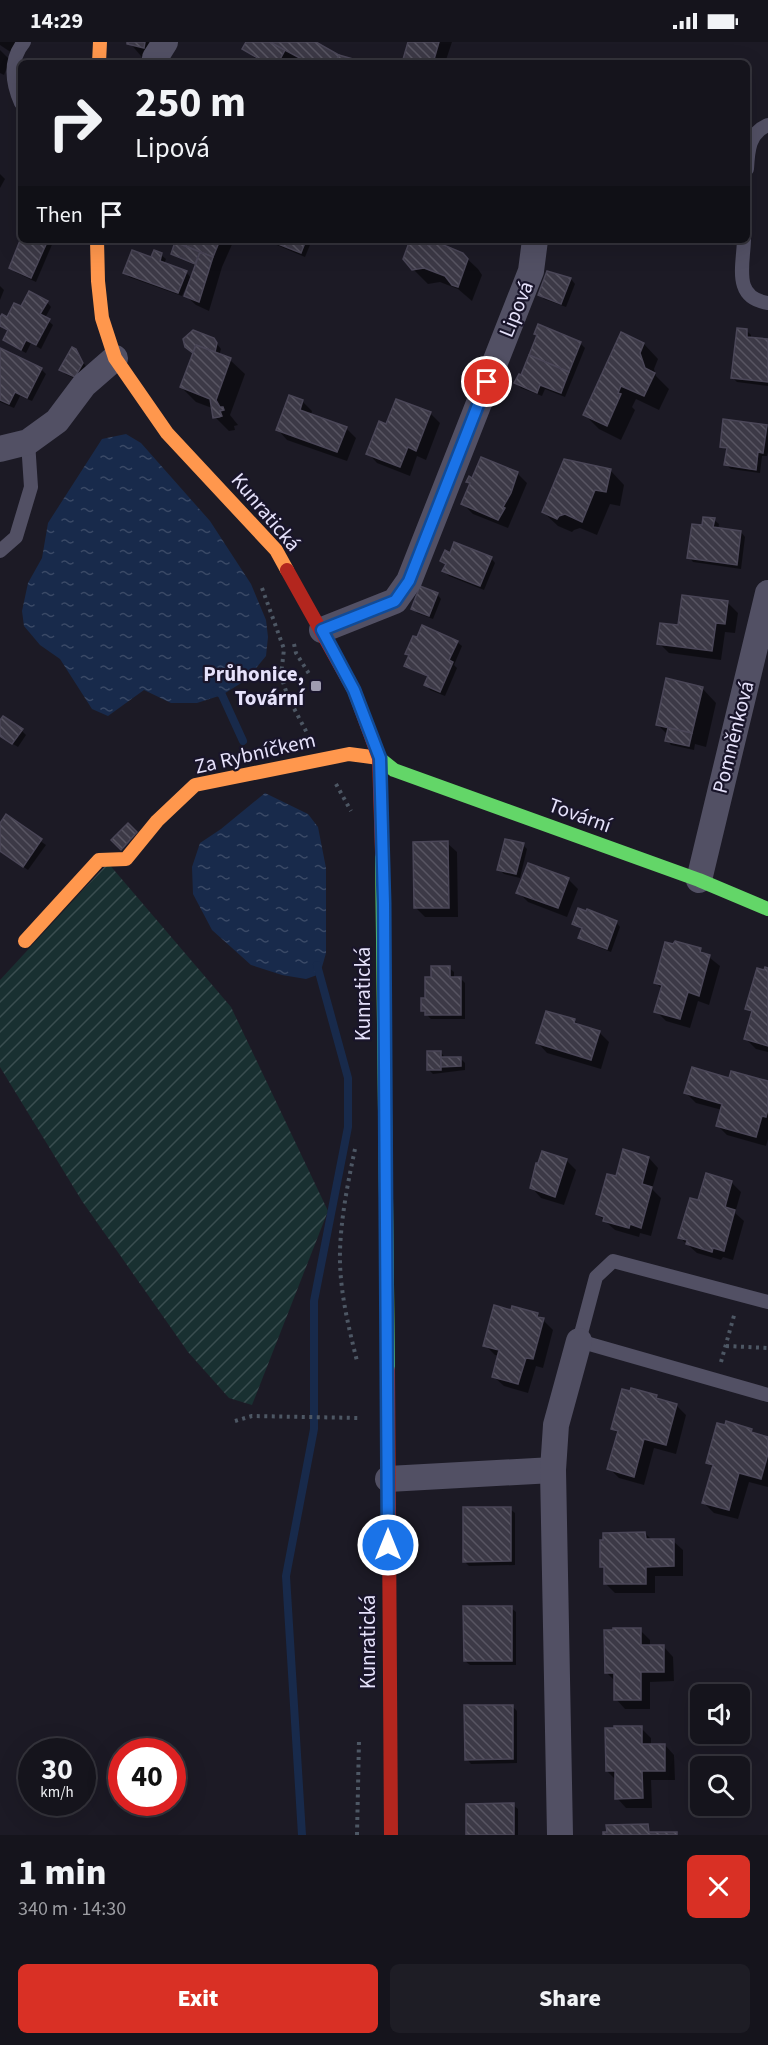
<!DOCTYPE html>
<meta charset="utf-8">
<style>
:root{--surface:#15141c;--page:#1e1d25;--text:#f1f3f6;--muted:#9d9ea3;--line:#34333b;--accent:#d93025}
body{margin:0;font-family:"Source Sans 3",sans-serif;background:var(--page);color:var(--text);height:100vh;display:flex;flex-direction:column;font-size:22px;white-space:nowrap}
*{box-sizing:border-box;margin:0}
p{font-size:20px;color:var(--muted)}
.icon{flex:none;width:33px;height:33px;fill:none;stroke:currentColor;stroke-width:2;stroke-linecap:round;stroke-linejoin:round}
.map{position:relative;height:1793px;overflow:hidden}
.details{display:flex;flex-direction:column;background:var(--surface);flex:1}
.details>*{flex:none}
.hud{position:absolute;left:18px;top:18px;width:732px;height:183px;border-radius:9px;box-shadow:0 6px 24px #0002,0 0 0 2px var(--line);background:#15141c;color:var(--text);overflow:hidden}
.tools{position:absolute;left:690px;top:1642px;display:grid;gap:12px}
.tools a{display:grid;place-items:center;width:60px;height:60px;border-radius:9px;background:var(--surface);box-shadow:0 6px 24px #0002,0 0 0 2px var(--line);font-size:30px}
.speed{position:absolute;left:18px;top:1696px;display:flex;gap:12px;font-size:30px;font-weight:700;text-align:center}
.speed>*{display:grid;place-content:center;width:78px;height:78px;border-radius:50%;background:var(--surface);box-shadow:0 6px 24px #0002,0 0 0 2px var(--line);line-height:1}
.speed small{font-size:15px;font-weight:400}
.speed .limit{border:9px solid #d22;background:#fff;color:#111}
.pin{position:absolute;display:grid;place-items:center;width:51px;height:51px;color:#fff;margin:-26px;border:3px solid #fff;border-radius:50%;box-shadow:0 2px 6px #0007}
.me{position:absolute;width:66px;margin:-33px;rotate:0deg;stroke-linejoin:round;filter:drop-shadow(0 0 4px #0008)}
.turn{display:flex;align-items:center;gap:21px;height:126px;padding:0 18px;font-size:27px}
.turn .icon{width:78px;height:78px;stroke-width:2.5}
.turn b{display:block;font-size:42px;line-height:51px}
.then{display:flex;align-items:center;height:57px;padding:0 18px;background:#0003;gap:12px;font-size:22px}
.round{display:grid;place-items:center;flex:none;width:63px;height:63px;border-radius:9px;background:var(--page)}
.overview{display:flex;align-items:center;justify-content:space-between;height:102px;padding:0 18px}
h1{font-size:36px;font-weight:800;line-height:45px}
.action{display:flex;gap:12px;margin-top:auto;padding:12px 18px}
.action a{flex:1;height:69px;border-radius:9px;background:var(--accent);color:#fff;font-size:24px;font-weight:800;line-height:69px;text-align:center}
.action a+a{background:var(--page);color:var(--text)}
.status{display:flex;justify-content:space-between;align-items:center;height:42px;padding:0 30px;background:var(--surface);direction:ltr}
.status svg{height:16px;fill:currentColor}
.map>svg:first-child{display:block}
</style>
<div class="status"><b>14:29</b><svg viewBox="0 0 49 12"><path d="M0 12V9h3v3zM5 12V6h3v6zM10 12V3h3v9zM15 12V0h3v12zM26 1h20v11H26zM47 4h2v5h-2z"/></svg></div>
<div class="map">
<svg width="768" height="1793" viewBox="0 0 768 1793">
<defs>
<pattern id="garden-furrows" width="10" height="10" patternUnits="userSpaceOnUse" patternTransform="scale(1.5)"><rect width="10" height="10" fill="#193031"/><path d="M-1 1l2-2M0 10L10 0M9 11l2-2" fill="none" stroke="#3a4e50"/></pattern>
<pattern id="water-ripples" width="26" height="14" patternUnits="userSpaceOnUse" patternTransform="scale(1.5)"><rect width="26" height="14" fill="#182a4b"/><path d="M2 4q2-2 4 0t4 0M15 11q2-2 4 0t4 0" fill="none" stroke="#3a4966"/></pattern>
<pattern id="building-back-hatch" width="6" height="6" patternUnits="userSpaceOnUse" patternTransform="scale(1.5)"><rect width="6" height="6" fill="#3c3946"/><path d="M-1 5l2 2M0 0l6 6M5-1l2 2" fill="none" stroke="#585562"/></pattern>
</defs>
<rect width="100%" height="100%" fill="#1c1a25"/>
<!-- garden -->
<polygon fill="url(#garden-furrows)" points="108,821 231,965 328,1169 252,1363 229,1356 188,1310 82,1159 0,1025 0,938"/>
<!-- water -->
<g fill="url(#water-ripples)">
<polygon points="126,392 141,401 210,479 251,542 266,578 268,595 266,614 246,638 222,653 197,661 171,661 144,648 108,674 92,667 60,617 40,603 24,584 22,569 28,541 42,516 48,481 102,397"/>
<polygon points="265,751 308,772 318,785 326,826 326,911 320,932 306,937 282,933 251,923 212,888 193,852 192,825 200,801 221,787"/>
</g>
<!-- shadow -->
<g fill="#0007">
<polygon points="0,0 24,0 15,13 0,3"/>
<polygon points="129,0 167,0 147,21"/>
<polygon points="248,0 313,0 339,14 361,21 297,21 294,19 293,21 261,21 244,7"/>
<polygon points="410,0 452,0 445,21 403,21"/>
<polygon points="0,8 10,18 4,33 0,31"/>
<polygon points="0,132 5,137 0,146"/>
<polygon points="22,198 54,198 36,240 15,230 11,226"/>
<polygon points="160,198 234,198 222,225 209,269 196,263 186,254 191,240 189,239 182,254 129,235 125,230 161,213 166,217 164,222 186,230 192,237 197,224 178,216 173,212 175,204"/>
<polygon points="265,198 312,198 305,215"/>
<polygon points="411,198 425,198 432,204 462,212 478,227 482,233 472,259 458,247 440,240 428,242 413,227"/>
<polygon points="548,231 571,237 575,242 566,265 544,257 540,252"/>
<polygon points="0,244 4,248 0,258"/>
<polygon points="47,260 51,265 45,276 53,283 41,307 31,301 26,311 9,302 5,298 9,289 0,283 0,279"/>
<polygon points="539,284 581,302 585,306 565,355 545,347 542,354 521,346 516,341 522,335 538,294"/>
<polygon points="747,289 751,293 751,297 768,299 768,344 737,340 732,335"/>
<polygon points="621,292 644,302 658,317 654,327 656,334 669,347 659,368 636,357 632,365 635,368 621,398 599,387 585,373"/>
<polygon points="213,297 221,307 219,314 230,318 245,332 230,373 238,383 234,384 235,388 229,389 215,375 212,366 196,360 181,345 194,311 187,305"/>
<polygon points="0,307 41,327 46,332 32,359 20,354 14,366 0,360"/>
<polygon points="75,308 87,326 80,339 65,332 61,327"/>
<polygon points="303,360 312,369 311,373 346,386 356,396 347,419 287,398 278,388"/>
<polygon points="430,371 440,381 426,418 417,414 410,434 377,421 368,411 387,384"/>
<polygon points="766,384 768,386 768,410 767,414 762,414 760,431 731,427 726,423 728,409 721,404"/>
<polygon points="610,428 624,443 620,464 610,462 597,493 580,486 574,488 572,490 558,484 543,470"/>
<polygon points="517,431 527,441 508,486 473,472 463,462 471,443 468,440"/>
<polygon points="714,478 719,482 718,487 741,490 745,495 741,527 693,520 689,515 704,485"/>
<polygon points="451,513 491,516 495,521 484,548 449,534 444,529 447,523 442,519"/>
<polygon points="437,552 441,557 433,577 417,571 413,566"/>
<polygon points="728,561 738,571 735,591 725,590 721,618 669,611 659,601 680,585"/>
<polygon points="457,600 462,604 454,623 457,626 445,654 430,648 426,643 435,636 409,625 409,627 406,624 410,615 407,611"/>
<polygon points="702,646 716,661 706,705 695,702 694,708 671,703 667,698 668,693 657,682"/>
<polygon points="0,680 22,689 26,693 18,705 0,694"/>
<polygon points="6,775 46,803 28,828 0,809 0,784"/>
<polygon points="447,801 457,810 458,875 425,875 415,865"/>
<polygon points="523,803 527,807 520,836 504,832 499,827"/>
<polygon points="568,837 578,847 567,875 528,860 518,850"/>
<polygon points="616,880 620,885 611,910 585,900 580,896 583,888 574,882"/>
<polygon points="700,908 720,924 709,963 698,959 690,986 666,979 656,969 662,947 655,940"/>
<polygon points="449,926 454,930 454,937 461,937 465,941 465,977 431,977 422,968 432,936"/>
<polygon points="768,927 768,1010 756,1007 746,997 753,973 747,966"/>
<polygon points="574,978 580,984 599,990 609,1000 601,1027 547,1011 538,1001"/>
<polygon points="441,1010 445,1016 461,1017 465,1021 465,1028 433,1032 428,1027"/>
<polygon points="730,1038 768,1041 768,1097 766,1104 727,1093 717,1083 722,1068 696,1061 686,1051"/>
<polygon points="649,1116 658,1126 652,1147 661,1156 651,1194 640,1191 639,1195 615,1188 597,1172 617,1136"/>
<polygon points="566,1118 576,1128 564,1163 541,1156 532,1146"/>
<polygon points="731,1140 741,1150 735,1171 744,1179 733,1218 723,1215 721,1218 697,1211 680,1196 699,1160"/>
<polygon points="512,1269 537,1272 553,1288 543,1326 536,1324 528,1351 504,1344 494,1335 499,1314 495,1313 485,1303"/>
<polygon points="656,1354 662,1359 677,1364 686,1373 676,1412 654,1406 644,1443 619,1436 609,1426 619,1393 613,1387"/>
<polygon points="751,1388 756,1393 768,1397 768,1445 749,1440 738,1477 714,1471 704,1461 714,1427 708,1421"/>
<polygon points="510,1467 515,1471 515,1523 469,1524 464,1519"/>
<polygon points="645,1491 652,1498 673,1499 683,1508 683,1534 655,1534 655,1551 615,1551 606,1542 606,1528 602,1524"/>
<polygon points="511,1566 516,1570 516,1623 470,1623 465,1619"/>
<polygon points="640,1588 650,1598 650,1605 664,1605 673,1615 674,1639 650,1640 650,1667 625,1667 616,1657 615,1639 606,1630"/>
<polygon points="512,1664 517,1669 517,1721 471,1722 467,1717"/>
<polygon points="641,1686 651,1696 651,1703 665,1703 674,1713 675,1738 651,1738 652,1766 626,1766 617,1756 616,1738 607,1729"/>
<polygon points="513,1763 518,1767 518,1793 467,1793"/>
</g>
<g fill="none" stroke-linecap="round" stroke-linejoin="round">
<!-- stream -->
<g stroke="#182a4b" stroke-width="8">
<polyline points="216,648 222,653 243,699"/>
<polyline points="302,1793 286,1534 314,1387 314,1259 348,1085 348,1036 317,923"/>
</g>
</g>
<!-- building -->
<g fill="url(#building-back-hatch)" stroke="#4a4657" stroke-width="1.5">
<polygon points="127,0 145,0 144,6 127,2"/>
<polygon points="246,0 270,0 285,8 278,21 266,21 242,7"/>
<polygon points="270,0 316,0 339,13 335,21 309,21"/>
<polygon points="408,0 439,0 433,21 402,21"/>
<polygon points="339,13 367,21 335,21"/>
<polygon points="21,196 21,198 48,198 31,236 9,226"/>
<polygon points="171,198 220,198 213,215"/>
<polygon points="268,198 306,198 301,211"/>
<polygon points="410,198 428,198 428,203 439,201 463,211 468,217 458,245 452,243 445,234 424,226 412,228 403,217"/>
<polygon points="175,200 200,210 195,222 171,212"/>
<polygon points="132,208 151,215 154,208 162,211 160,219 187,229 178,251 123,231"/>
<polygon points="200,210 213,215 199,260 184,254"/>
<polygon points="547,229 571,236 561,262 538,253"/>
<polygon points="29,249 48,259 40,272 50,277 36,303 26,298 21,308 3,298 8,288 0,284 0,275 2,272 7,275 14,261 21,264"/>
<polygon points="538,282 581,300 569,330 529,313 537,293 534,292"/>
<polygon points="737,286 747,287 747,295 768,297 768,340 731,336"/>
<polygon points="193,288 214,296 217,301 215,310 196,303 193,311 185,305 183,297"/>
<polygon points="621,290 644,301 640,311 645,326 655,331 644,354 621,344 618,351 621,352 607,384 583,373"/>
<polygon points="196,303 231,316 216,358 220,365 223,365 224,368 220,369 222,374 219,375 213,376 210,357 180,345"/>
<polygon points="72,305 76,307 83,321 75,335 59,328"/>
<polygon points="0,306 42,326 27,356 15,350 9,362 0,358"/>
<polygon points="529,313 569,330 561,351 540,343 537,351 514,341 519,332 521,333"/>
<polygon points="289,353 303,358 300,368 347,385 337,410 276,388"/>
<polygon points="396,357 431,370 416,409 408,405 400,425 366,412 379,379 386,382"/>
<polygon points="723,377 767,383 763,411 758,410 756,428 724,423 727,406 720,405"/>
<polygon points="481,415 518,430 511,451 503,465 505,466 498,478 461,462 470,441 466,440 469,434 472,436"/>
<polygon points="564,417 611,427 606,450 595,448 582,480 565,472 559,474 557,477 542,470"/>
<polygon points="703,475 715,476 713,485 741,489 737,523 687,516 692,482 702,483"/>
<polygon points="454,500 492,515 480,544 442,529 446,522 440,519 445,508 450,511"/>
<polygon points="420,544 438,551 429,574 411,567"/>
<polygon points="682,553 728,559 725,582 716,581 712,609 657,602 660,581 678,583"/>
<polygon points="422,583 458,599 449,618 453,620 440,650 424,643 428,634 404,624 409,613 405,612 413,594 417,595"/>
<polygon points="666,636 703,645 692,691 656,683"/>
<polygon points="3,674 23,687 12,702 0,694 0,678"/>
<polygon points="668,686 692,691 689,704 665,699"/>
<polygon points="6,772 42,797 23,825 0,809 0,781"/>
<polygon points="128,781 137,790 121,808 111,798"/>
<polygon points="505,797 524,801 516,832 497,828"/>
<polygon points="448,799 449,866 414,866 413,800"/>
<polygon points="528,821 569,836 558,866 516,851"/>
<polygon points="578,866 586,869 587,867 617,879 607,907 578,896 582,886 572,882"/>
<polygon points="675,899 701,906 700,910 710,913 699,954 688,950 680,977 654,970 662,943 654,941 665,900 673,902"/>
<polygon points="431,924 450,924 450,935 461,935 461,973 425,973 425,969 421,969 421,956 425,956 425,935 431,935"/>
<polygon points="765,925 768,926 768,1004 744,997 752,969 745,967 757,926 764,928"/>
<polygon points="546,969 575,977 574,981 600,989 591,1018 536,1001"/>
<rect x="427" y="1009" width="14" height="19"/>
<polygon points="441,1015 461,1015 461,1024 441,1025"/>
<polygon points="692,1025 729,1036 731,1029 768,1039 768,1067 766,1075 762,1074 756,1095 716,1084 722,1062 684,1051"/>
<polygon points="623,1107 649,1115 642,1142 652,1145 641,1186 630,1182 629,1186 603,1179 604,1175 596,1172 607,1132 616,1134"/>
<polygon points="542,1109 567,1117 555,1155 530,1146 536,1121 538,1121"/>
<polygon points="706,1131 732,1139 725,1165 735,1168 724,1209 713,1206 712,1210 686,1202 687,1198 678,1196 690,1156 698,1158"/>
<polygon points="494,1263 511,1268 512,1264 538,1271 537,1275 544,1276 533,1317 526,1316 518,1342 492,1335 499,1308 483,1304"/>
<polygon points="631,1346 657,1353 656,1356 677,1362 666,1403 644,1397 634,1435 607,1427 618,1389 611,1387 622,1347 630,1349"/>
<polygon points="726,1379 752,1387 751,1390 768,1395 768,1412 761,1437 739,1431 729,1468 702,1461 713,1423 706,1421 717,1381 725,1383"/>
<polygon points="463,1465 511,1465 511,1519 463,1520"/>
<polygon points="645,1490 646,1497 674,1497 674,1524 646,1525 646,1542 604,1542 604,1525 600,1525 600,1498 603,1498 603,1491"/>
<polygon points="463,1564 512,1564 512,1619 464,1619"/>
<polygon points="613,1586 641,1586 641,1603 664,1603 664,1630 641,1630 641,1658 614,1658 614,1631 605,1631 604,1588 613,1588"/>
<polygon points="464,1663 513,1663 513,1717 465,1718"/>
<polygon points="614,1684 642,1684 642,1702 665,1702 665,1729 642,1729 643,1756 615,1757 615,1729 606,1729 605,1686 614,1686"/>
<polygon points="514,1761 514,1793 466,1793 466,1762"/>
<polygon points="648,1782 649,1790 677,1790 677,1793 603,1793 603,1790 607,1790 606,1783"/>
</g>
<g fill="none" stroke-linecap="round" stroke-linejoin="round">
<!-- path -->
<g stroke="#4d5764" stroke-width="4" stroke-dasharray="3 4.5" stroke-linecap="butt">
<polyline points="262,546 284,607 281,634 288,655 307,691"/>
<polyline points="294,602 296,611 311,635"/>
<polyline points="336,742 351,769"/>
<path d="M 355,1107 C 348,1140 341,1175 340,1209 C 339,1246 348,1283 357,1319"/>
<polyline points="726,1304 768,1306"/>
<polyline points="721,1320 735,1270"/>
<polyline points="235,1379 252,1374 360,1376"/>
<polyline points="357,1793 359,1698"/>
</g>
<!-- lane -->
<g stroke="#525064" stroke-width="14">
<path d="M 21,61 C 12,41 9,18 24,0"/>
<path d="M 747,127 C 748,108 749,91 768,83"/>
<path d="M 744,198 C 743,225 733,256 768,261"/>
<polyline points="0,509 16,495 31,445 28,400"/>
<polyline points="768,1260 613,1219 596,1235 579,1299 768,1353"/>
</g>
<!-- street -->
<g stroke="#525064" stroke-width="26">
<polyline points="155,16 165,0"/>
<polyline points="0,407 28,400 57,379 84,343 115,316"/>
<polyline points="322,588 395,559 409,539 531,229 535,198"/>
<polyline points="699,838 768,551"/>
<polyline points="388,1437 553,1428"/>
<polyline points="560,1793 553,1428 556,1383 579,1299"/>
</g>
<!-- fast -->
<g stroke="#63d668" stroke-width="14">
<polyline points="379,716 394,728 699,838 768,867"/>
<polyline points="382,811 388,1328"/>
</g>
<!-- slow -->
<g stroke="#ff974d" stroke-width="14">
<polyline points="99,21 100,0"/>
<polyline points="97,198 98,239 102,276 115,316 167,391 276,508 287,528"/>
<polyline points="25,899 99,818 126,817 157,779 195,743 349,712 379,716"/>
</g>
<!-- jam -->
<g stroke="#b3261e" stroke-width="14">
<polyline points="287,528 354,648 379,716 382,811"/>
<polyline points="388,1328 391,1793"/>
</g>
</g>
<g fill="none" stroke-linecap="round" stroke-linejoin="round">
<defs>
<polyline id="route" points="388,1503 384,861 380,716 354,648 322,588 395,559 409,539 487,340"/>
</defs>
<!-- route casing -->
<use href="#route" stroke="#114b97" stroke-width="15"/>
<!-- route -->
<use href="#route" stroke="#1a73e8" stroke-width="10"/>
</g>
<!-- markers -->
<rect fill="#9f9cb0" stroke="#19152a" stroke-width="2" x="310" y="638" width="12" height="12" rx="3"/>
<g text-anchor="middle" stroke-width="4.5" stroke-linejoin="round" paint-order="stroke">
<!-- street labels -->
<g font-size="21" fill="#e6e2fb" stroke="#19152a">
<text transform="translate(516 267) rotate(-68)" y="7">Lipová</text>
<text transform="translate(266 470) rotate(50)" y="7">Kunratická</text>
<text transform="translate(733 695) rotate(-76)" y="7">Pomněnková</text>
<text transform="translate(255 711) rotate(-13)" y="7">Za Rybníčkem</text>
<text transform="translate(580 773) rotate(20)" y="7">Tovární</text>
<text transform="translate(363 952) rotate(-90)" y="7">Kunratická</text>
<text transform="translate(368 1600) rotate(-90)" y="7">Kunratická</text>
</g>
<!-- poi labels -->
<g font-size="21" font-weight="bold" fill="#e6e2fb" stroke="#19152a" text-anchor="end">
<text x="304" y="639">Průhonice,<tspan x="304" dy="24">Tovární</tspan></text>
</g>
</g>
</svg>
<div class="tools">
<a><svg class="icon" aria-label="sound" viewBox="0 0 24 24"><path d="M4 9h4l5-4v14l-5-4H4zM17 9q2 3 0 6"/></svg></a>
<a><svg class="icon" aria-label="search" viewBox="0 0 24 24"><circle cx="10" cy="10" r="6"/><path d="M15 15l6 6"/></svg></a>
</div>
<div class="speed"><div>30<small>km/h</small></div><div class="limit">40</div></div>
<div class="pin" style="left:487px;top:340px;background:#d93025"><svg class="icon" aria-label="arrive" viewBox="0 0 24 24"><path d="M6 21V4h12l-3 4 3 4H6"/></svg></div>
<svg class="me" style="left:388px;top:1503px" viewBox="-20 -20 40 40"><circle r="17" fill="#1a73e8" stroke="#fff" stroke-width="3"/><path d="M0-11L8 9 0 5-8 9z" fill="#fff"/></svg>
<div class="hud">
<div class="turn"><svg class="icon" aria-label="right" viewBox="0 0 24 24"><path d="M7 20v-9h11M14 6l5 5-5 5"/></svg><div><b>250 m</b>Lipová</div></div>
<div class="then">Then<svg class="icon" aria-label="arrive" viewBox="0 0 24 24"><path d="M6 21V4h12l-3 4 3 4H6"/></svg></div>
</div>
</div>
<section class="details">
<div class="overview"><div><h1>1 min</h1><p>340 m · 14:30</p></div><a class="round" style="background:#d93025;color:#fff"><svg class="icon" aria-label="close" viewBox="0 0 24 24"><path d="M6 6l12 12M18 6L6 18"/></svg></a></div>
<div class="action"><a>Exit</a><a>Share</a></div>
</section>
